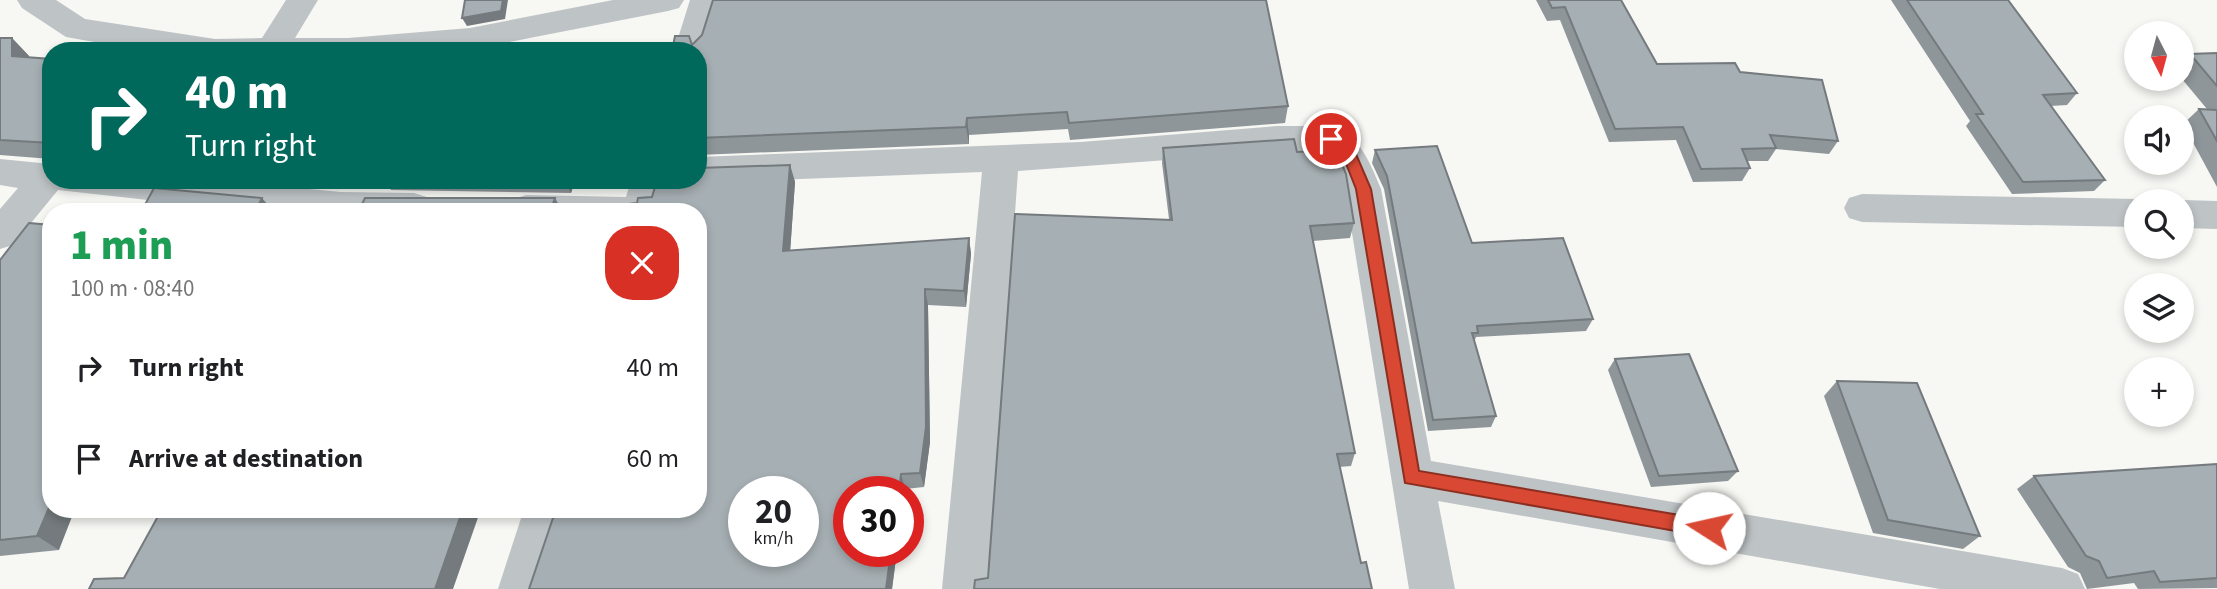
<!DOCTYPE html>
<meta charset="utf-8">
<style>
:root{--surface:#fff;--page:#f2f2f2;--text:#202124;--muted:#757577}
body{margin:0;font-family:"Source Sans 3",sans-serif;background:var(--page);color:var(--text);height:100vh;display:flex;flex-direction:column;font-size:26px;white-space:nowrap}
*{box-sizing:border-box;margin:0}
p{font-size:23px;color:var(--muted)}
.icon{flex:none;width:38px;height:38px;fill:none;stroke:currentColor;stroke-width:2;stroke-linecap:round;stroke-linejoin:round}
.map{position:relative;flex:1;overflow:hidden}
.sheet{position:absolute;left:42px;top:203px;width:665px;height:315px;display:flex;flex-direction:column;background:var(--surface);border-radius:28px;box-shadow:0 4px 10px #0003}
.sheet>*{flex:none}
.top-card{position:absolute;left:42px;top:42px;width:665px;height:147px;border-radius:28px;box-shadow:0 4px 10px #0003;background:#00695c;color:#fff;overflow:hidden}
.needle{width:46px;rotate:174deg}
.tools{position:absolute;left:2124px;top:21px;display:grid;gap:14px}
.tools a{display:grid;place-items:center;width:70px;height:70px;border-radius:50%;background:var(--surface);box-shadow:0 4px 10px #0003;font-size:35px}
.speed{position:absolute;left:728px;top:476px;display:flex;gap:14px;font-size:35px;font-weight:700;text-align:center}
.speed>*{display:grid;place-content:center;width:91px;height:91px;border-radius:50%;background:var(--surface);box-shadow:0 4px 10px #0003;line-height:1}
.speed small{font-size:18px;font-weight:400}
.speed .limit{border:10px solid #d22;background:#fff;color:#111}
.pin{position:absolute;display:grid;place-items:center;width:60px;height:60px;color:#fff;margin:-30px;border:4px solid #fff;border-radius:50%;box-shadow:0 2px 7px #0007}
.me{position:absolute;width:77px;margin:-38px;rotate:280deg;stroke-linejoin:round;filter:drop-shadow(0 0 5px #0008)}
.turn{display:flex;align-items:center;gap:24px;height:147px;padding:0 28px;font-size:32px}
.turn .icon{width:91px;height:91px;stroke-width:2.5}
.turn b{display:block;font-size:49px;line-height:60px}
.round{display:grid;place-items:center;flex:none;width:74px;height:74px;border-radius:28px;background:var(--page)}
.headline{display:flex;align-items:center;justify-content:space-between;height:119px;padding:0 28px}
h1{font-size:42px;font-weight:800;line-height:52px;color:#1e9e55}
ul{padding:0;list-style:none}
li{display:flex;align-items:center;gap:21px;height:91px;padding:0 28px}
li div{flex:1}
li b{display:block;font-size:26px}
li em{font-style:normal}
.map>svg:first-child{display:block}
</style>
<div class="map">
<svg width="2217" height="589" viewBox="0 0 2217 589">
<rect width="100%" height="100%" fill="#f7f7f4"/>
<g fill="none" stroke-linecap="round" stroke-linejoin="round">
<!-- street -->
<g fill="#bec3c5" fill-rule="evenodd">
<polygon points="17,0 56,0 85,19 215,39 262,38 286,0 318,0 295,38 348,38 470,28 613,0 684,0 679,8 668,11 464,51 146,51 66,37 22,8"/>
<polygon points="690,0 722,0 706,51 698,60 698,51 674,51"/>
<path d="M 1277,126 C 1343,126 1355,123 1381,189 L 1431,461 L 2062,568 L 2078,574 L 2085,589 L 1940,589 L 1438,501 L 1455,589 L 1409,589 L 1345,189 L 1336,165 L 1322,152 L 1277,152 L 1018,171 L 988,589 L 942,589 L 982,172 L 698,183 L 688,180 L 698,180 L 698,157 L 1081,142 Z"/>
<polygon points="0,159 51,164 51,180 216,180 341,192 414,193 427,197 432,207 430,212 256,212 58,190 13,245 0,249 0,209 18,188 0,185"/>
<polygon points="631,180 667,180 658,212 509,212 508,209 513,199 526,195 626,197"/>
<polygon points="1862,194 2137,199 2144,201 2137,201 2137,227 1862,222 1849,218 1844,208 1849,198"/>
<polygon points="2182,200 2217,201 2217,229 2182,228 2182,201 2178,201"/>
<polygon points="524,509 568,509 544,589 498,589"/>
</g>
</g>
<!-- wall -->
<g fill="#8f969a">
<polygon points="1536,0 1621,0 1657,64 1740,72 1838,141 1829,154 1776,149 1768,161 1747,161 1750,168 1742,181 1693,182 1676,140 1609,142 1560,20 1547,21"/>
<polygon points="1891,0 2008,0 2077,93 2067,105 2051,106 2105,180 2094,191 2012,194 1966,126 1970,121"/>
<polygon points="0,38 12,38 29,56 29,57 51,59 51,159 0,155"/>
<polygon points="692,45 1288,106 1285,123 1070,140 1068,129 969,135 969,144 698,155 698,51"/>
<polygon points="2217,53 2217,187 2183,124 2199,109 2207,109 2182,79 2182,62 2190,54"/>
<polygon points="1163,148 1297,152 1354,223 1350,238 1313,241 1355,453 1351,466 1339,467 988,578 1169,219 1162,163"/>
<polygon points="1375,150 1472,243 1593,319 1586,331 1476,337 1474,342 1496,416 1491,427 1428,431 1384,189 1372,163"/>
<polygon points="790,165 795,182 790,251 969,238 971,254 966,307 928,305 930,442 924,487 905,489 892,589 529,589 574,515 637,203 652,197"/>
<polygon points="228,180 294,180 291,185"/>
<polygon points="349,180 575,180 571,193 391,190 386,183"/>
<polygon points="0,260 59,550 0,556"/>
<polygon points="1615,359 1738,471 1728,481 1651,487 1608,370"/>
<polygon points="1837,381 1980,536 1963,549 1873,533 1824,396"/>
<polygon points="2217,464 2217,588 2138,589 2134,583 2087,589 2080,573 2068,567 2017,489 2034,476"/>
</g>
<!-- shaded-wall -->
<g fill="#747a7d">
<polygon points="503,0 508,0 505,19 467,26 462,18"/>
<polygon points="12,38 29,56 29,74 12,56"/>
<polygon points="967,118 969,135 969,144 966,127"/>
<polygon points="790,165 795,182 789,268 783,251"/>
<polygon points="564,180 575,180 571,193"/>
<polygon points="262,198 274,212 255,212"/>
<polygon points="555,198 563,212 551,209"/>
<polygon points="969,238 971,254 966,307 964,291"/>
<polygon points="925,289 928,305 930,442 924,487 920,473"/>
<polygon points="901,474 905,489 905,492 899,492"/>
<polygon points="51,503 51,509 75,509 59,550 37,536"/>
<polygon points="463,509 481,509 453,589 435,589"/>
<polygon points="891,551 897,551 892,589 886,589"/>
</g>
<!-- building -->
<g fill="#a6afb3" stroke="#747a7d" stroke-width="2" fill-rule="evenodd">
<polygon points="465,0 503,0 501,11 462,18"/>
<polygon points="713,0 1266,0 1288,106 1069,123 1067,112 967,118 966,127 698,138 698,51 672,51 675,36 689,36 692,45 702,35"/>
<polygon points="1548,0 1621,0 1657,64 1735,63 1740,72 1822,80 1838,141 1770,135 1776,148 1742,149 1750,168 1701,169 1683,127 1615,129 1565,7 1552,8"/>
<polygon points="1907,0 2008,0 2077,93 2043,95 2105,180 2023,182 1976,114 1983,114"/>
<polygon points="0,38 12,38 12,56 51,59 51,143 0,140"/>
<polygon points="2217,53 2217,86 2190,54"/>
<polygon points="2199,109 2217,110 2217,141"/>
<polygon points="1294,139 1297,152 1336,150 1346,174 1354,223 1310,226 1355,453 1337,454 1361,563 1366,562 1372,589 974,589 975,580 988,578 1015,214 1172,220 1163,148"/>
<polygon points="1437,146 1472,243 1563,238 1593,319 1477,326 1478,333 1472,333 1496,416 1433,420 1387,176 1375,150"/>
<path d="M 790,165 L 783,251 L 969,238 L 964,291 L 925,289 L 926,427 L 920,473 L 901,474 L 899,492 L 849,492 L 849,551 L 891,551 L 886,589 L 529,589 L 554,515 L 574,515 L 575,509 L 698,509 L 698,212 L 627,212 L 629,204 L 637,203 L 638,198 L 652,197 L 657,180 L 698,180 L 698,168 ZM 744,492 L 803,492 L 803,551 L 744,551 Z"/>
<polygon points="154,188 262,198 255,212 141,212"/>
<polygon points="365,198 555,198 551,209 576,208 574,212 358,212"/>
<polygon points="29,223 51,225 51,503 37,536 0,540 0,260"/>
<polygon points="1689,354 1738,471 1659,476 1615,359"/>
<polygon points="1837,381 1917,383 1980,536 1888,520"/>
<polygon points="2217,464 2217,578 2160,582 2154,571 2107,578 2099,561 2086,556 2034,476"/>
<polygon points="162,509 463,509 435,589 89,589 94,579 124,578"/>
</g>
<!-- route -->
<polygon fill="#d84833" stroke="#8c2f21" stroke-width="2" points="1331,133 1356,154 1371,189 1419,471 1709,520 1716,523 1718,528 1716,534 1709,537 1405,483 1356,189 1345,161 1323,139"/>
</svg>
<div class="tools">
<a><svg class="needle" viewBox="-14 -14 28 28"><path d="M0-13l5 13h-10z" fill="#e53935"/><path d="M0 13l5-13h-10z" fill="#757577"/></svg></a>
<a><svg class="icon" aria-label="sound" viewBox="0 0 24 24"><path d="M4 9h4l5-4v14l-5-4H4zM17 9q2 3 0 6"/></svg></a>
<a><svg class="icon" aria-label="search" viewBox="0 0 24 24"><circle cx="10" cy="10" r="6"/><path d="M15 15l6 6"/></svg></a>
<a><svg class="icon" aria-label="layers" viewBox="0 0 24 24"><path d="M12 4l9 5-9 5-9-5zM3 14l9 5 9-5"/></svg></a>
<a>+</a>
</div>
<div class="speed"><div>20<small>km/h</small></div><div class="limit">30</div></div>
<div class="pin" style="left:1331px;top:139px;background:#d93025"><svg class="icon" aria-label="arrive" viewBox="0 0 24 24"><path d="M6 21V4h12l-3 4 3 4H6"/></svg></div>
<svg class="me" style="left:1709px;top:528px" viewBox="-20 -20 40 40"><circle r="19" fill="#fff"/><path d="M0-13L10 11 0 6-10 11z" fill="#d84833"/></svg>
<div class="top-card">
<div class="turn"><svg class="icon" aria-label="right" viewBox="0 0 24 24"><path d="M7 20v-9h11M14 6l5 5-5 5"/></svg><div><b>40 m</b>Turn right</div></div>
</div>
<section class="sheet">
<div class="headline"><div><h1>1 min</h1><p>100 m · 08:40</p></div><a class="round" style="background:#d93025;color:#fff"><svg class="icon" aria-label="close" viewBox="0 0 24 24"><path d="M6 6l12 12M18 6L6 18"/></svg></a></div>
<ul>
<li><svg class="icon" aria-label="right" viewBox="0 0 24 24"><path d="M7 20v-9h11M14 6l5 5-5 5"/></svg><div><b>Turn right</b></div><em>40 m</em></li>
<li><svg class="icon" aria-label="arrive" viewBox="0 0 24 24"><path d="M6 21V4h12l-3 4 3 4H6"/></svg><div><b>Arrive at destination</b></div><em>60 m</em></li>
</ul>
</section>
</div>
